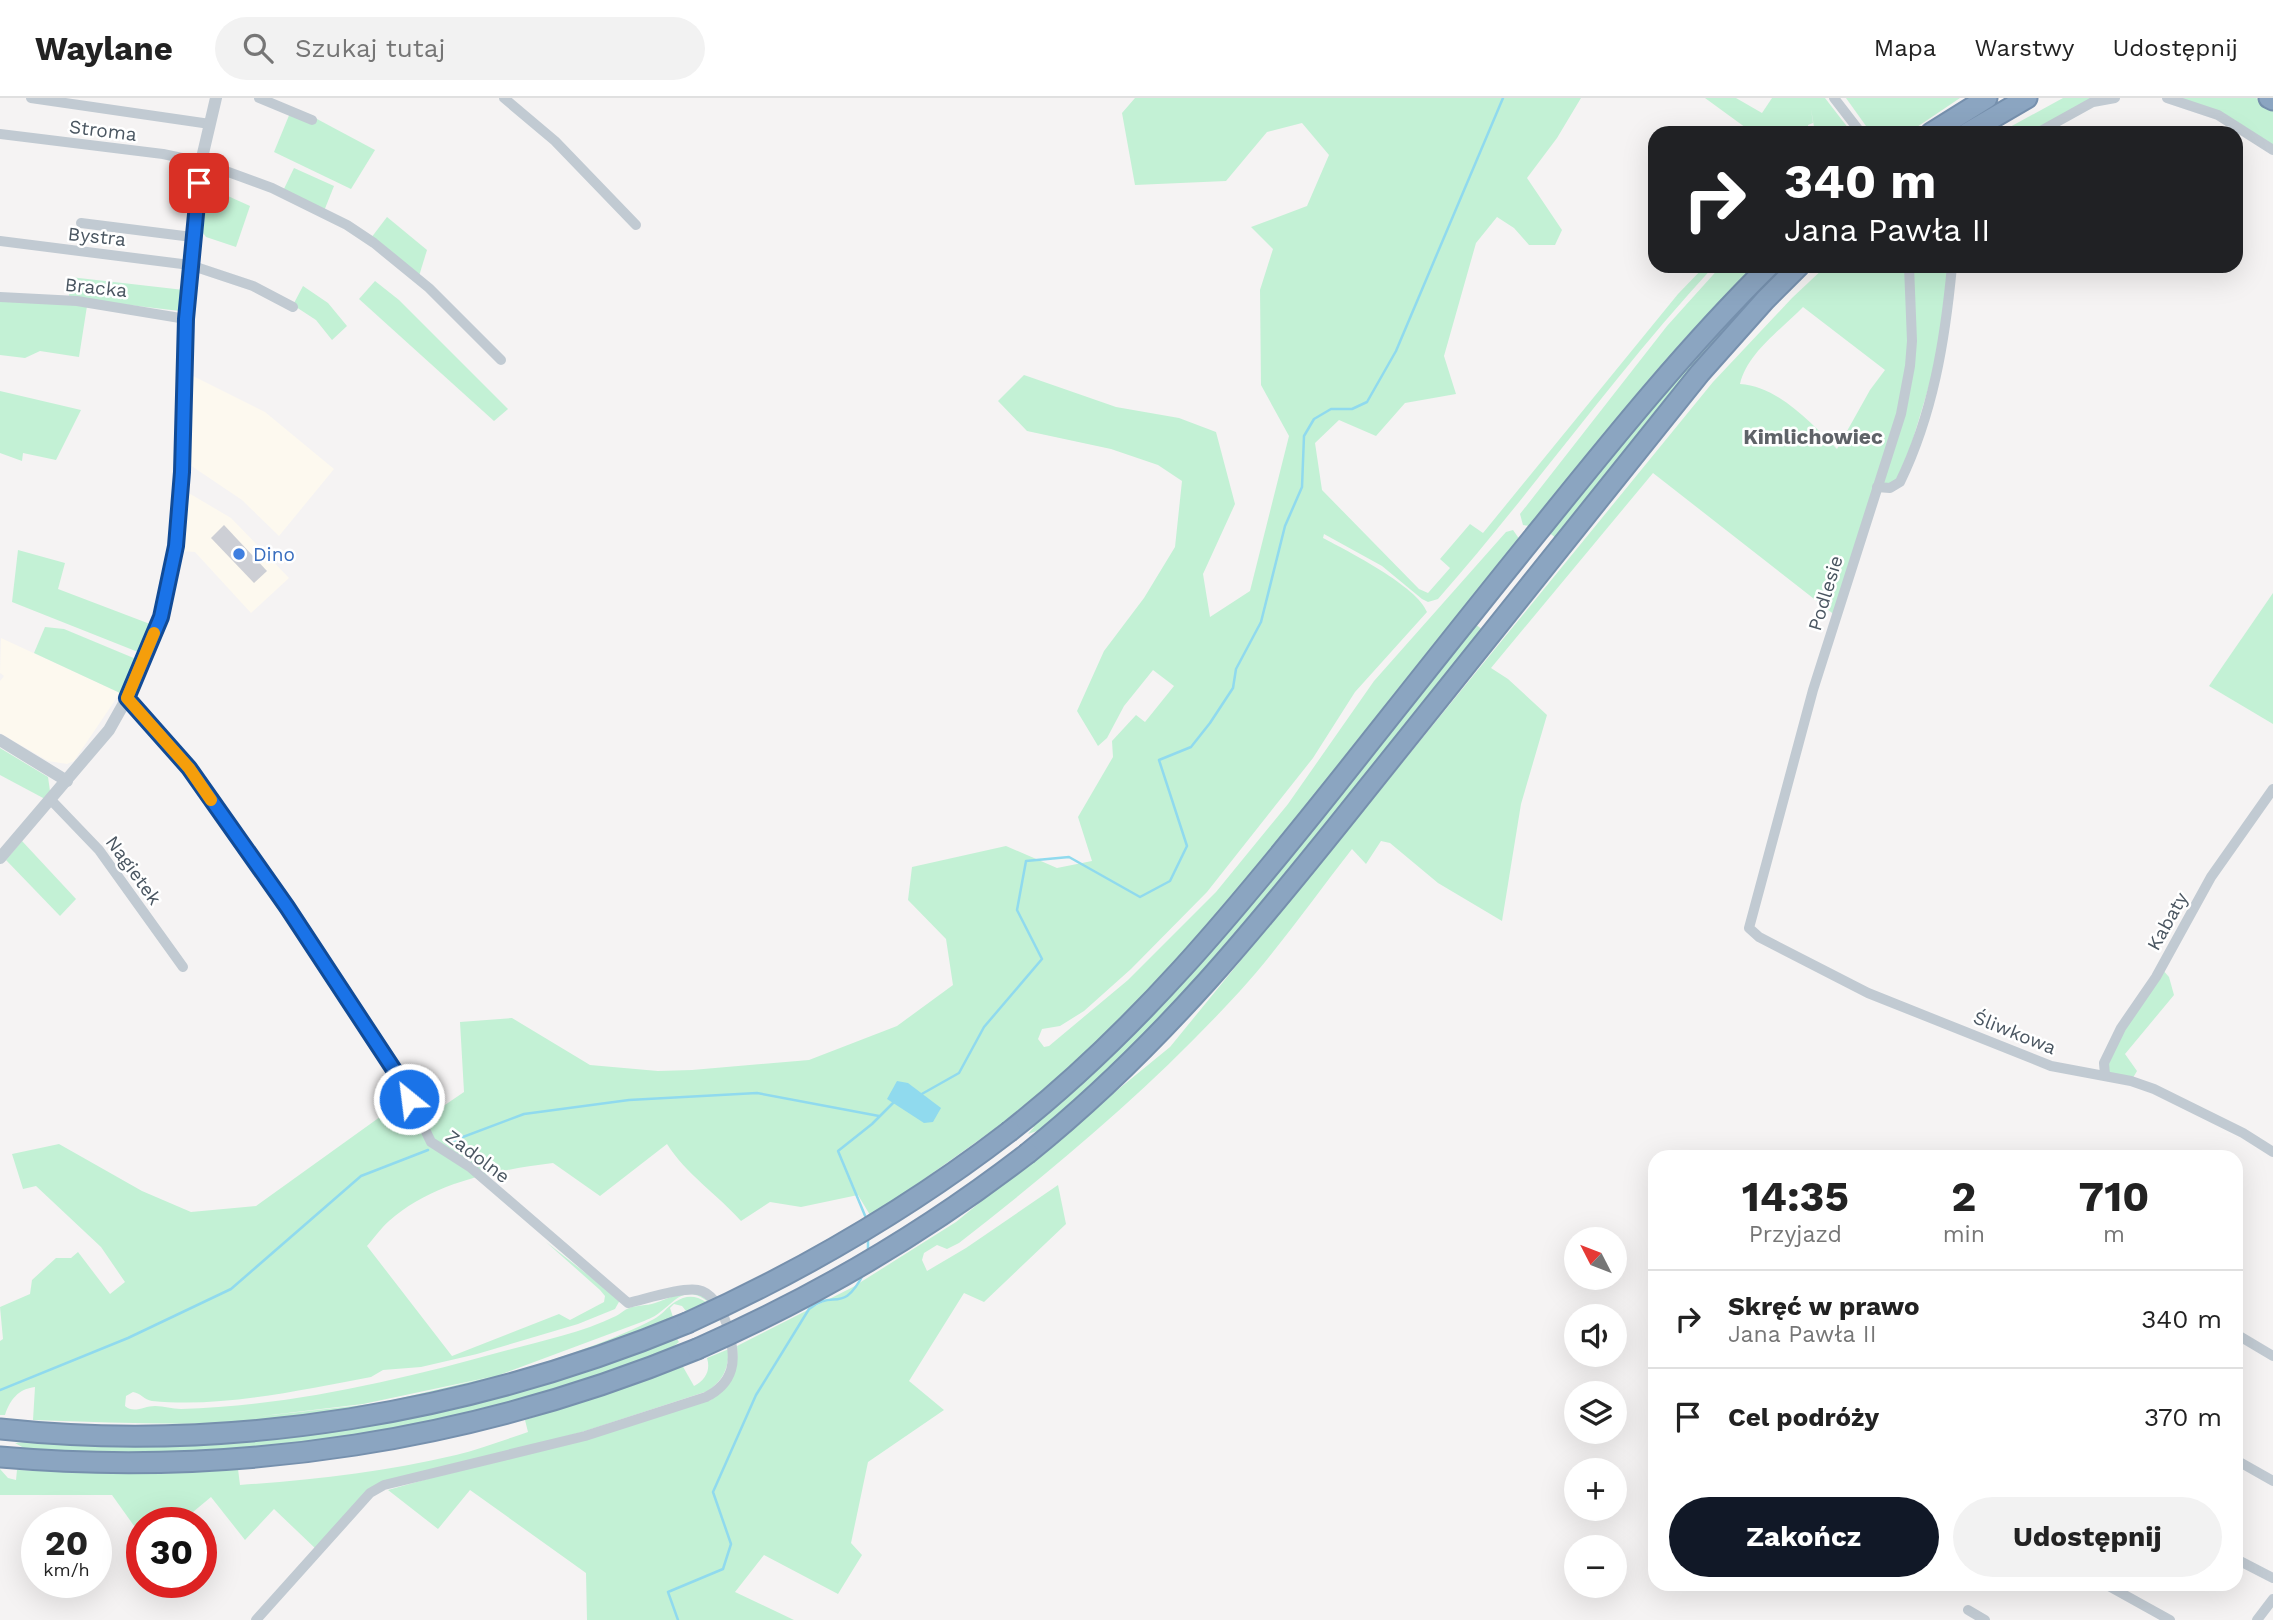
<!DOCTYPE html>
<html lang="pl">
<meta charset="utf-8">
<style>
:root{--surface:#fff;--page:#f2f2f2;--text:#222;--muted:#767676;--line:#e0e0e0;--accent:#111827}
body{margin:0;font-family:"Work Sans",sans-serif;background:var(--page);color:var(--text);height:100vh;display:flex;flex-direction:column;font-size:26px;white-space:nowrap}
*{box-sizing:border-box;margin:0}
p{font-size:23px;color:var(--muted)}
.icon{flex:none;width:38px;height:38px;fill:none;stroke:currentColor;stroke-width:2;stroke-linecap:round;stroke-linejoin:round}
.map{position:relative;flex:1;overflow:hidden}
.details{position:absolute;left:1648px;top:1052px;width:595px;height:441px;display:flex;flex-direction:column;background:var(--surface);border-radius:21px;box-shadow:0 7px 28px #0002}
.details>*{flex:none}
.hud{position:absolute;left:1648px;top:28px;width:595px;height:147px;border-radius:21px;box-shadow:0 7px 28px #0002;background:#202124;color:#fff;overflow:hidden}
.needle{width:46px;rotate:312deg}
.fabs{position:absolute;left:1564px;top:1129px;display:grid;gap:14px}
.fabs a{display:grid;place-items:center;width:63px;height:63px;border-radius:50%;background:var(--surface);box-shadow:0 7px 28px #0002;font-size:35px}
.speed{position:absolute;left:21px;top:1409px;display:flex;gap:14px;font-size:35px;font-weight:700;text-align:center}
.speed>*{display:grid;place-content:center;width:91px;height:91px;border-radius:50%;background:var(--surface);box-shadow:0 7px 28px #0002;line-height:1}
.speed small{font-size:18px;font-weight:400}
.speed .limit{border:10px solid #d22;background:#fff;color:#111}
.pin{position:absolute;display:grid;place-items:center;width:60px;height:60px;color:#fff;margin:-30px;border-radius:14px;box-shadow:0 4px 10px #0006}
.me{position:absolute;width:77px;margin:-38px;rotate:331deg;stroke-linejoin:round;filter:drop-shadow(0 0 5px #0008)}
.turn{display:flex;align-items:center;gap:24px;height:147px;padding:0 21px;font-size:32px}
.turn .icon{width:91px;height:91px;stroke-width:2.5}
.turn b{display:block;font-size:49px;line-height:60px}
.eta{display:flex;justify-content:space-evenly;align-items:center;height:119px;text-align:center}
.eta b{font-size:42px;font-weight:700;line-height:49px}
.primary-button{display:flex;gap:14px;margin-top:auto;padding:14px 21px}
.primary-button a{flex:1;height:80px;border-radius:42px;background:var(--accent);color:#fff;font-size:28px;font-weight:700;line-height:80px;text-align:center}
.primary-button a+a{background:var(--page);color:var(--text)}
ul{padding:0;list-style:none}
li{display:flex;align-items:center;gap:21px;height:98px;padding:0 21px;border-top:2px solid var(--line)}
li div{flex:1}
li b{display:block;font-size:26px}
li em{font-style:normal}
header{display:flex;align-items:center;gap:42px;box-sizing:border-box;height:98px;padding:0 35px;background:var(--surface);border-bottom:2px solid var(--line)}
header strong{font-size:33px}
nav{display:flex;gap:38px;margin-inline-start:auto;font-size:24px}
.search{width:490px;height:63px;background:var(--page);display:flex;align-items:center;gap:18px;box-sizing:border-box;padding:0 24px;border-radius:38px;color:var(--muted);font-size:26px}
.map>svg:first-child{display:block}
</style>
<header>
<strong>Waylane</strong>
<div class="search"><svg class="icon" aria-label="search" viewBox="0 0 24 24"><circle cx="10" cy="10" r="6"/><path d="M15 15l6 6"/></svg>Szukaj tutaj</div>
<nav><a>Mapa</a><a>Warstwy</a><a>Udostępnij</a></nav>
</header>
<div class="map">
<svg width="2273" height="1522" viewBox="0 0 2273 1522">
<rect width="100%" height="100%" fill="#f5f3f3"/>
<!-- commercial -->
<g fill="#fdf9ef">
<polygon points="191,277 265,314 334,371 279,438 242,402 190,367"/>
<polygon points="187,394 231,420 289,480 251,515 195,454 181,453"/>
<polygon points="1,540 120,595 74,663 67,666 48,663 0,635 0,583 4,578 0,575"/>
</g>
<!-- green -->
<g fill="#c3f1d5" fill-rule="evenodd">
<path d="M 1135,0 L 1581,0 L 1557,40 L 1527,80 L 1562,132 L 1555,147 L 1529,147 L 1514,130 L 1497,119 L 1476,145 L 1444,258 L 1456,296 L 1405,305 L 1376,338 L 1339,322 L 1315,345 L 1322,392 L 1419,491 L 1428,495 L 1450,470 L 1440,461 L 1470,426 L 1483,435 L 1678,196 L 1705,168 L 1714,168 C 1616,274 1533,393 1438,501 L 1428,504 L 1422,501 L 1382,468 L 1324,436 L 1323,440 C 1348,453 1418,489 1427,514 L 1355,594 L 1313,660 L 1207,794 L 1131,871 L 1084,913 L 1060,928 L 1042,931 L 1038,941 L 1044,949 L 1049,948 L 1128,882 L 1216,794 L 1288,706 L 1374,583 L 1506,434 L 1513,432 L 1520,442 L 1277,747 L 1163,879 L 1072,969 L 1000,1027 L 889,1106 L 870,1117 L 858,1097 L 801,1109 L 770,1104 L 741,1123 C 717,1096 686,1076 667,1046 L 600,1098 L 553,1065 C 497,1072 433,1084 389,1123 C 381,1130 374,1140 367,1148 L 452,1258 L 559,1216 L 570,1222 L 604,1204 L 605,1198 L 600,1192 L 546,1144 L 620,1202 L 615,1211 L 578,1226 L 477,1256 L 421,1269 L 383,1272 L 371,1279 C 300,1292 224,1310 152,1303 C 144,1302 141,1295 133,1294 L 126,1298 L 125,1308 C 134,1316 144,1308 155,1308 C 164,1308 172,1311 181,1311 C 290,1308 400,1282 504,1253 C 541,1243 581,1235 616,1218 C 620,1216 624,1212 629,1210 C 637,1207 646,1208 655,1205 C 673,1199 693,1187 709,1202 L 707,1203 C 684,1187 677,1202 659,1215 C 653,1220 646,1222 639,1225 L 499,1277 C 542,1267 615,1242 654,1221 C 662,1217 667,1209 675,1204 C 686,1197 695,1197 706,1204 L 686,1213 L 682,1208 L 674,1206 L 670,1210 L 673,1219 C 536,1276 379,1319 230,1325 C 165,1327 99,1324 33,1322 L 35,1289 C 18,1291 10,1302 5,1317 L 0,1317 L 0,1243 L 3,1241 L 0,1209 L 30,1196 L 32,1182 L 56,1160 L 71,1160 L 78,1154 L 110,1196 L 125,1184 L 101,1149 L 36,1088 L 23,1091 L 12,1056 L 59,1046 L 142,1093 L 191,1114 L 256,1108 L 405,1001 L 417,1026 L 464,994 L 460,924 L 512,920 L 590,967 L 658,973 L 692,972 L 809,962 L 897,928 L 953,887 L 946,841 L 908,802 L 912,769 L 1006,748 L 1057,770 L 1092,763 L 1078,719 L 1113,659 L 1112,643 L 1136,617 L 1145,624 L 1174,588 L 1153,572 L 1124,608 L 1107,640 L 1098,648 L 1077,613 L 1104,553 L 1144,500 L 1175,449 L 1182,383 L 1158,367 L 1111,351 L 1027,333 L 998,303 L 1024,277 L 1116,309 L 1179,320 L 1216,334 L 1235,406 L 1203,476 L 1210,519 L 1250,493 L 1289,338 L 1261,287 L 1260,192 L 1273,151 L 1251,129 L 1307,108 L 1329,57 L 1302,25 L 1267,34 L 1226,83 L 1135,87 L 1122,15 ZM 495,1278 L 380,1305 L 228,1322 L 363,1306 Z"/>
<polygon points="1705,0 1736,0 1762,15 1772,0 1825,0 1852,35 1815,35 1811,11 1813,25 1808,27 1808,35 1753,35"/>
<polygon points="1846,0 1960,0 1908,35 1871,35"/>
<polygon points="2063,0 2115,0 2093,4 2037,35 1999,35"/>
<polygon points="2167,0 2256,0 2273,11 2273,52 2218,17"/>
<polygon points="290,15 317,21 375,52 351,91 274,54"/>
<polygon points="294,70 334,88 324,113 283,93"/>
<polygon points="208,89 250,108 236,149 206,139 203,135"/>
<polygon points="387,119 427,152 419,178 371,140"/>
<polygon points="1721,168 1756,168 1685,240 1530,428 1523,427 1520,416 1667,228"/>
<polygon points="1779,168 1789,168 1557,441 1547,433 1601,366"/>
<path d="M 1826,168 L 1952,168 L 1945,235 L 1900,384 L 1877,389 L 1836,518 L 1653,375 L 1491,570 L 1508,581 L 1547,617 L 1521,706 L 1502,823 L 1438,785 L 1390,745 L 1381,743 L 1366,766 L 1352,751 C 1315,798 1280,849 1240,893 C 1154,987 1059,1067 959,1145 L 947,1151 L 937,1147 L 924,1155 L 922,1162 L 927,1173 L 966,1150 L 1058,1087 L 1066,1126 L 984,1204 L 964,1195 L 909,1283 L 944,1312 L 868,1364 L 851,1445 L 862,1457 L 838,1496 L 764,1457 L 735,1494 L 794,1522 L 587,1522 L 586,1475 L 470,1392 L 438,1431 L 388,1392 L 711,1302 C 730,1283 739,1277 737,1248 L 853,1189 L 956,1124 L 1170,949 L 1713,284 L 1792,200 ZM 1803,209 L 1885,272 L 1870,292 L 1837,351 C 1812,326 1778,288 1740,286 C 1747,255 1782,231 1803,209 Z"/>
<polygon points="70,179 184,192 184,211 180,213 69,200"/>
<polygon points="375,183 399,202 508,311 494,323 359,201"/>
<polygon points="303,188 328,205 347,228 332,242 316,222 293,207"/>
<polygon points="0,202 87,208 79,259 40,253 25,260 0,257"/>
<polygon points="0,293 81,312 56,362 23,355 22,363 0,355"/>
<polygon points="18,452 65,465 58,491 150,526 138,554 12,504"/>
<polygon points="2273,495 2273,626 2209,588"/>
<polygon points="1474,525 1484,533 1198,886 1040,1037 1037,1033 1028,1036 1034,1029 1032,1025 1078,984"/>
<polygon points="45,529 64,531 136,561 120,595 34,555"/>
<polygon points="0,650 48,679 50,693 45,701 0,677"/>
<polygon points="22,743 76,801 60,818 6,762"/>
<polygon points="2161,870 2169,879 2174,897 2125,956 2137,973 2131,983 2105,977 2121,930"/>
<polygon points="670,1240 672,1243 677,1241 679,1244 674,1248 676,1253 615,1276 429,1328 236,1355 24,1354 24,1350 15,1345 25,1344 26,1341 283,1336"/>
<path d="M 729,1251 C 728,1271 724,1281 708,1293 L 582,1334 L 373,1389 L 317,1452 L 274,1411 L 245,1442 L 211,1399 L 181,1424 L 142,1424 L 142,1439 L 112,1397 L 0,1397 L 0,1371 L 8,1380 L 16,1382 L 17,1372 L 154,1376 L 238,1371 L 240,1387 C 313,1382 385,1374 456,1357 C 480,1351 504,1342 528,1334 L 525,1322 L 625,1289 L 682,1267 L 694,1288 C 705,1282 711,1273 707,1260 Z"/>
</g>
<!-- water -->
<polygon fill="#90daee" points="897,983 908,985 941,1010 933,1024 924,1025 887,1001"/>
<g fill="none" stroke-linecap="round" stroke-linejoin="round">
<!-- stream -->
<g stroke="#90daee" stroke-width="2.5">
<polyline points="920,997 959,975 984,929 1042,861 1017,812 1026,763 1069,759 1140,799 1170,783 1187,748 1159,662 1191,649 1210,625 1233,590 1236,571 1261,524 1285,428 1302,389 1304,338 1314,321 1331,311 1352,311 1367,304 1396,253 1503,0"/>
<polyline points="447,1045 524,1016 629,1002 757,995 879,1018"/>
<polyline points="866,1120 838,1053 872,1026 894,1004"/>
<polyline points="868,1155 868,1141"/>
<polyline points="0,1292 128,1240 231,1191 361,1078 428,1052"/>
<path d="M 678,1522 L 668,1494 L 723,1471 L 731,1446 L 713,1394 L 756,1297 L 809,1211 C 834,1190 842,1218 864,1175"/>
</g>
</g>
<!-- building -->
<polygon fill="#cdcfd5" points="224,427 267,473 254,485 211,440"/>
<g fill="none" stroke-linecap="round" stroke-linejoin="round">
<defs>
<g id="motorway">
<polyline points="2269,0 2273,2"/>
<polyline points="1931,35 1987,0"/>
<polyline points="1967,35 2027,0"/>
<path d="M 1010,1033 C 1136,934 1236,812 1335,688 C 1405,600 1474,512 1545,425 C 1616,337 1688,248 1769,168"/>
<path d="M 1028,1055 C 1160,949 1261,824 1366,692 C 1478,554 1588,413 1700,275 L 1765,202 L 1799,168"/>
<path d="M 0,1331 C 233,1356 472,1314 687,1225"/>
<path d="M 0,1359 C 239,1380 476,1342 697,1251"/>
</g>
</defs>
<!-- motorway casing -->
<use href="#motorway" stroke="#7690ad" stroke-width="23"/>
<!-- minor -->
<g stroke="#c1cad2" stroke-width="10">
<polyline points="31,0 210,26"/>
<polyline points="259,0 312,22"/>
<polyline points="504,0 555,43 636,127"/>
<polyline points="1834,0 1861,35"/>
<polyline points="2167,0 2218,17 2273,52"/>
<polyline points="2037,35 2093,4 2115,0"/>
<polyline points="0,36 163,56 201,64 272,90 347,127 374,145 429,190 501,262"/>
<polyline points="81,125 192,139"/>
<polyline points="0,143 190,167 253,188 293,209"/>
<polyline points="1909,168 1912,243 1910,268 1901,316 1813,592 1749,830 1759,839 1868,895 2051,968 2131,983 2154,991 2243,1035 2273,1054"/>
<polyline points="0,199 77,203 186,221"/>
<path d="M 1877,389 L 1890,390 L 1900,384 C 1933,316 1945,243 1952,168"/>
<path d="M 127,600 L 189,670 L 287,809 L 402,984 L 431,1044 L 470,1069 L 628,1205 C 646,1201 682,1189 698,1192 C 723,1196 738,1251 731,1272 C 727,1285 718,1293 706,1299 L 585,1338 L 384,1387 L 370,1395 L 256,1522"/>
<polyline points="51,702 99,752 183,869"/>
<polyline points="2105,977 2104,965 2121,930 2156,879 2211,779 2273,691"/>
<polyline points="2236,1236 2273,1258"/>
<polyline points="2236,1362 2273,1383"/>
<polyline points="2236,1461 2273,1480"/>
<polyline points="2105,1486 2170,1522"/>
<polyline points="1968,1512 1985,1522"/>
<polyline points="2257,1522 2273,1501"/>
</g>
<!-- tertiary -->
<g stroke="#c1cad2" stroke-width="12">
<polyline points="0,642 67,683"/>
<polyline points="0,760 109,632 127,600 161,519 176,448 181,386 192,132 201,64 216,0"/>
</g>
<!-- motorway -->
<use href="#motorway" stroke="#8ba5c1" stroke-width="19"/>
<defs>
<g id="motorway-bridge">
<path d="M 687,1225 C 802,1173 910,1110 1010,1033"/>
<path d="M 697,1251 C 815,1199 926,1134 1028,1055"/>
</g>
</defs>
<!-- motorway-bridge casing -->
<use href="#motorway-bridge" stroke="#7690ad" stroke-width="23" stroke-linecap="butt"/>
<!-- motorway-bridge -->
<use href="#motorway-bridge" stroke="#8ba5c1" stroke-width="19"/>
</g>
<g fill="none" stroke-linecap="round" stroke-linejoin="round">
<defs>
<polyline id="route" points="199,85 186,221 182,374 176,448 161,519 127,600 189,670 287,809 402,984 409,1001"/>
</defs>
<!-- route casing -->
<use href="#route" stroke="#114b97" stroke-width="18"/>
<!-- route -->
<use href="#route" stroke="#1a73e8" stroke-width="12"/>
<!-- slow -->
<polyline stroke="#f59e0b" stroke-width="12" points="154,535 127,600 189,670 211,702"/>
</g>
<!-- markers -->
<circle fill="#3f7fe0" stroke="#fff" stroke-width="2.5" cx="239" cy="456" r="7"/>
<g text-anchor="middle" stroke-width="5" stroke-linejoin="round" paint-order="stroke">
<!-- street labels -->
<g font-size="19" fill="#4a5661" stroke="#fff">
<text transform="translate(103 32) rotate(7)" y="7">Stroma</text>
<text transform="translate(97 138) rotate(6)" y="7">Bystra</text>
<text transform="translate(96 189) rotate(6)" y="7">Bracka</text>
<text transform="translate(1825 495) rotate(-73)" y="7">Podlesie</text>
<text transform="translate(134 772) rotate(54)" y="7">Nagietek</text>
<text transform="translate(2167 823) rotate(-61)" y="7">Kabaty</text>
<text transform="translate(2015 934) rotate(22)" y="7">Śliwkowa</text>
<text transform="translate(478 1058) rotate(37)" y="7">Zadolne</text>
</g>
<!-- shop labels -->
<g font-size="19" fill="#366cbe" stroke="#fff" text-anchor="start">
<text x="253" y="463">Dino</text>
</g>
<!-- neighbourhood labels -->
<g font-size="21" font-weight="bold" fill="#5f6368" stroke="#fff">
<text x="1813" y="346">Kimlichowiec</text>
</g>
</g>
</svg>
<div class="fabs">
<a><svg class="needle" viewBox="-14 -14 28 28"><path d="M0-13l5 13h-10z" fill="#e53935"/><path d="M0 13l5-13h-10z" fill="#767676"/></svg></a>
<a><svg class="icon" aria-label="sound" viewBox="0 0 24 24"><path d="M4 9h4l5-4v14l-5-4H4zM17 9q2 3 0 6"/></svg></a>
<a><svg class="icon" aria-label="layers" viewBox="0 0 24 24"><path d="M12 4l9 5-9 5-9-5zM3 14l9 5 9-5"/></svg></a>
<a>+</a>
<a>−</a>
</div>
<div class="speed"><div>20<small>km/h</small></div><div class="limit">30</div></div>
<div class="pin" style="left:199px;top:85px;background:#d93025"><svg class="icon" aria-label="arrive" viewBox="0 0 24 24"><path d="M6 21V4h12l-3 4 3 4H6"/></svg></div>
<svg class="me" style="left:409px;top:1001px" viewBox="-20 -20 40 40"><circle r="17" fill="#1a73e8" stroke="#fff" stroke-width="3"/><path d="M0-11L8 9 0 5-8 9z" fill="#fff"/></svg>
<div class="hud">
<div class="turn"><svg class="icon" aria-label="right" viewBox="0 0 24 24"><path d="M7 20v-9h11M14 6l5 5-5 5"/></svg><div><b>340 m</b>Jana Pawła II</div></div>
</div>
<section class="details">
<div class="eta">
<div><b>14:35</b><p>Przyjazd</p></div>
<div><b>2</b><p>min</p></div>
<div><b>710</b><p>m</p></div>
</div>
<ul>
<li><svg class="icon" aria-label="right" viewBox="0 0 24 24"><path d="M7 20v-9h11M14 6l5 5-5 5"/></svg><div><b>Skręć w prawo</b><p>Jana Pawła II</p></div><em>340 m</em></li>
<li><svg class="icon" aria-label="arrive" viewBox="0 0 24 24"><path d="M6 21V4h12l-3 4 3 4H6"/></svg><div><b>Cel podróży</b></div><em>370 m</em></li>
</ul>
<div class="primary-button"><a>Zakończ</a><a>Udostępnij</a></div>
</section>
</div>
